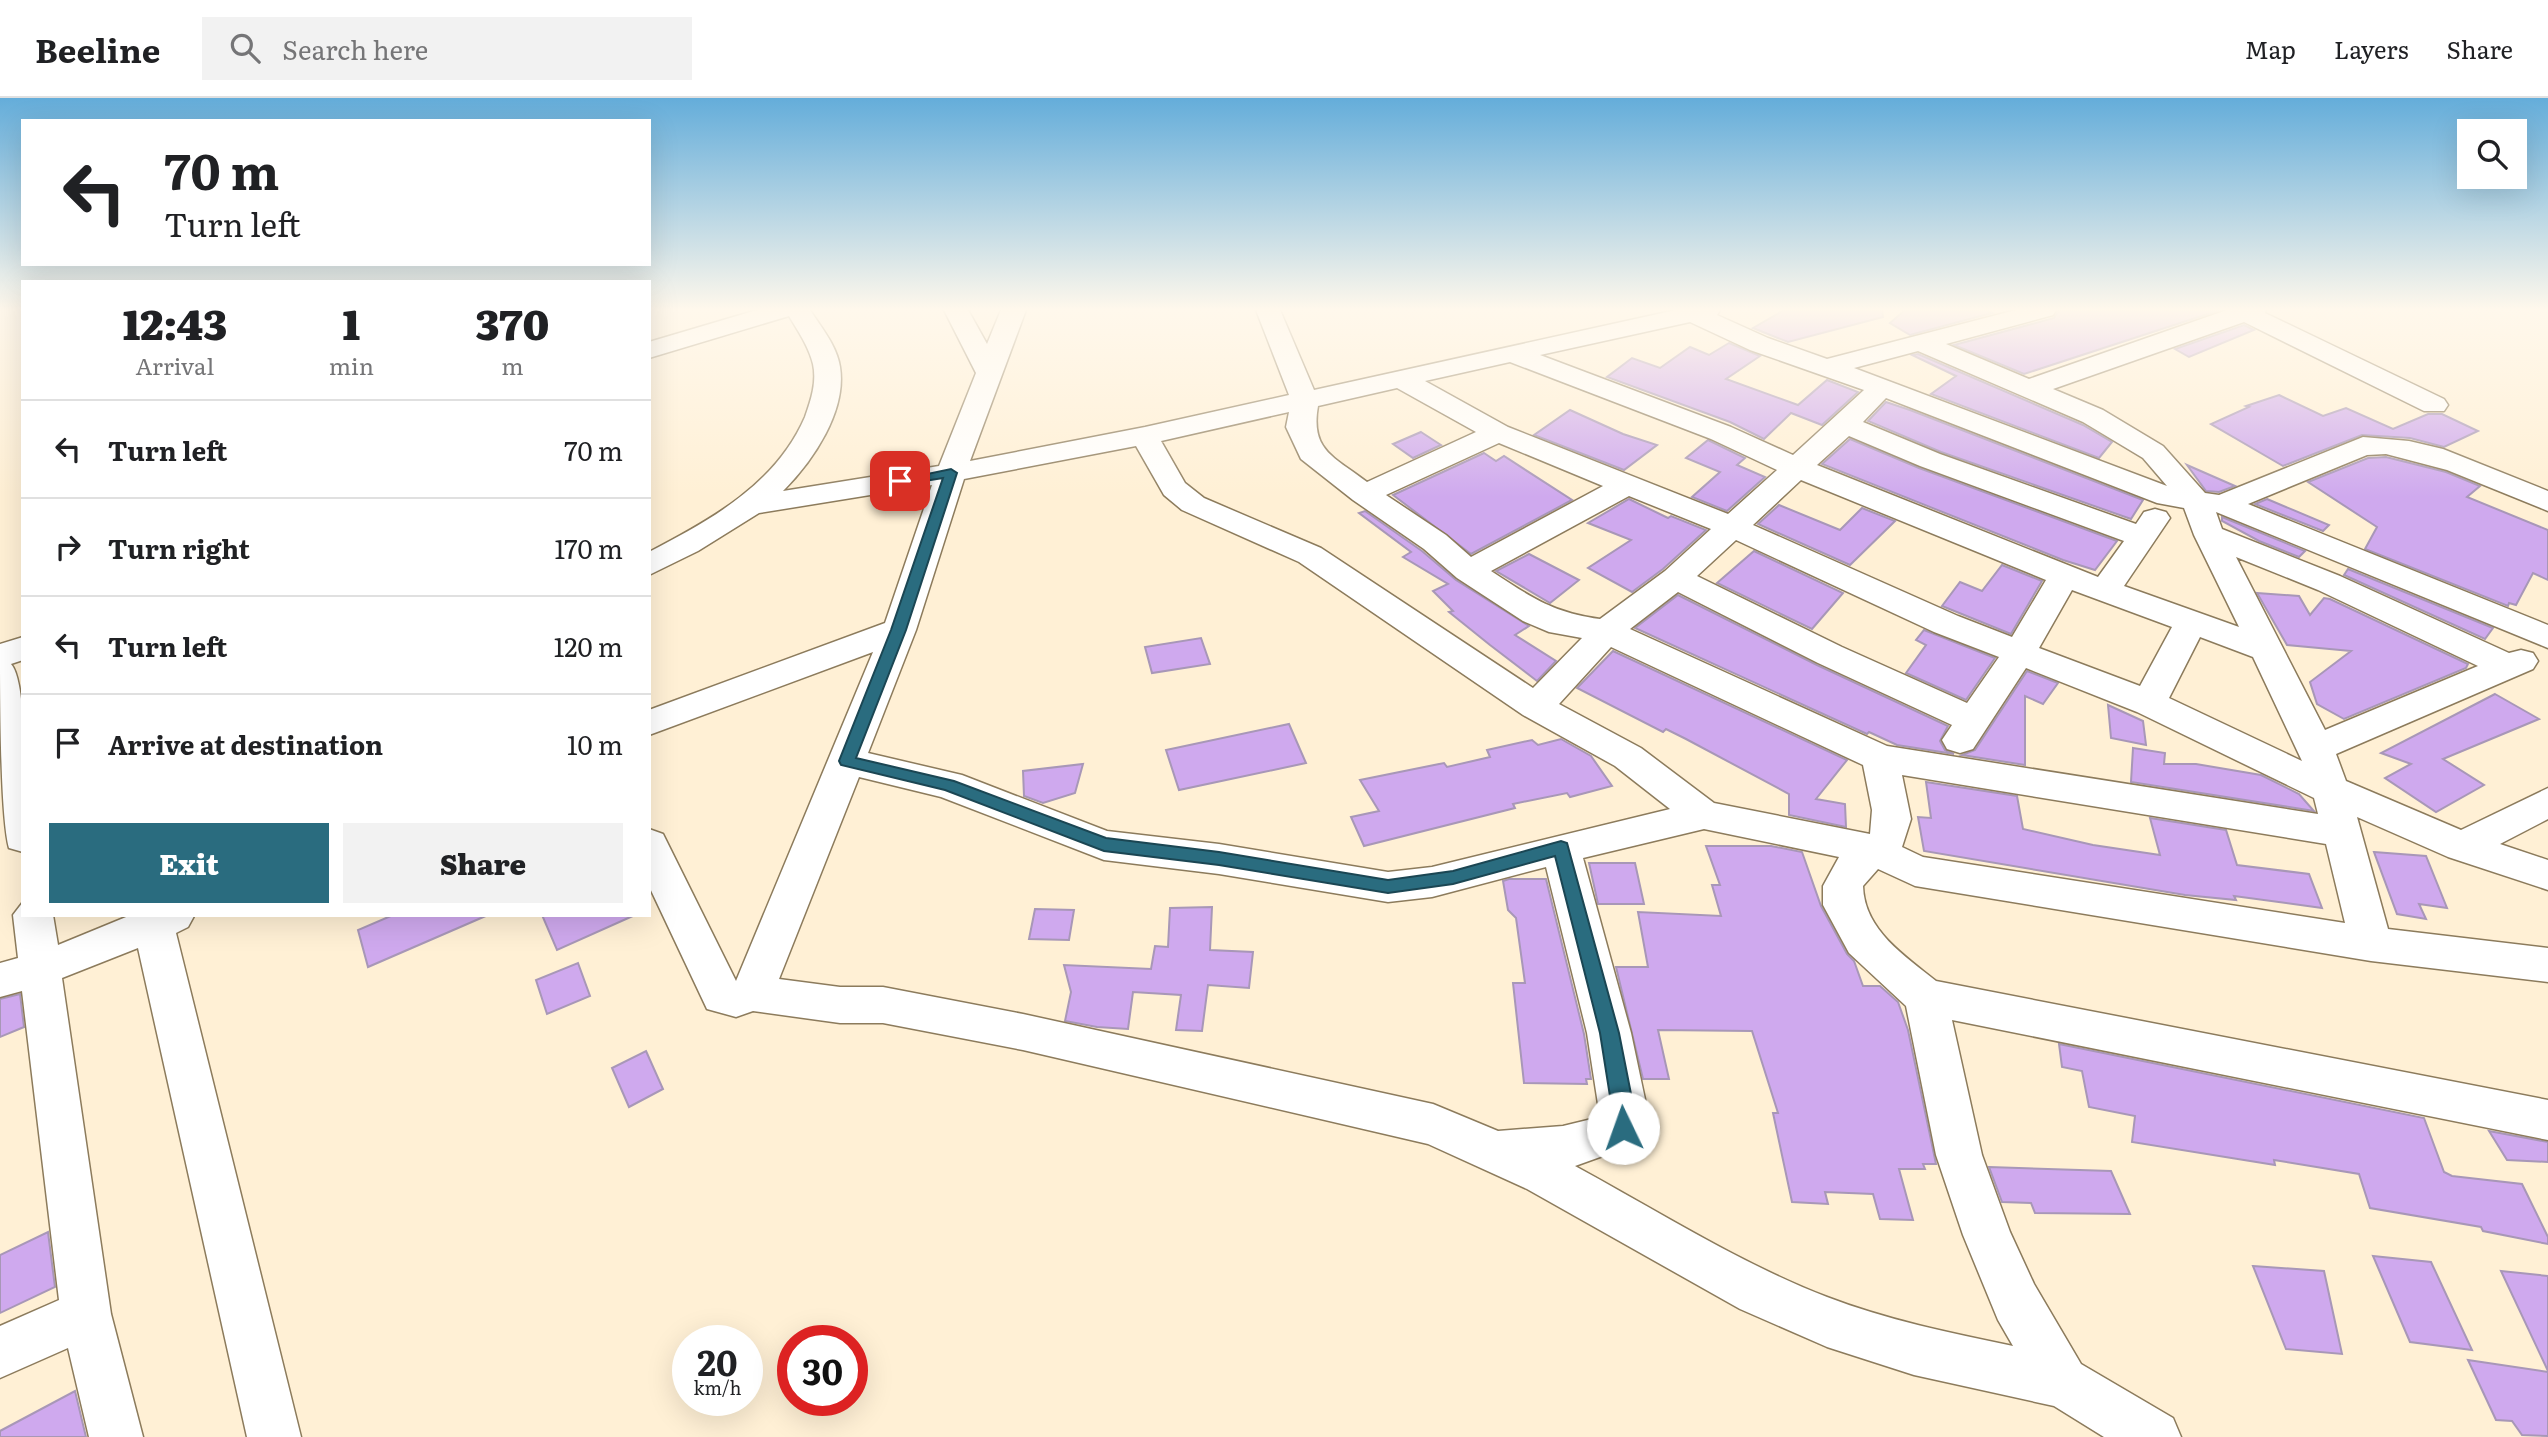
<!DOCTYPE html>
<style>
:root{--surface:#fff;--page:#f2f2f2;--text:#202124;--muted:#757577;--line:#e0e0e0;--accent:#2a6c7f}
body{margin:0;font-family:Literata,serif;background:var(--page);color:var(--text);height:100vh;display:flex;flex-direction:column;font-size:26px;white-space:nowrap}
*{box-sizing:border-box;margin:0}
p{font-size:23px;color:var(--muted)}
.icon{flex:none;width:38px;height:38px;fill:none;stroke:currentColor;stroke-width:2;stroke-linecap:round;stroke-linejoin:round}
.map{position:relative;flex:1;overflow:hidden}
.side{position:absolute;left:21px;top:182px;width:630px;height:637px;display:flex;flex-direction:column;background:var(--surface);border-radius:0px;box-shadow:0 7px 28px #0002}
.side>*{flex:none}
.banner{position:absolute;left:21px;top:21px;width:630px;height:147px;border-radius:0px;box-shadow:0 7px 28px #0002;background:#fff;color:var(--text);overflow:hidden}
.tools{position:absolute;left:2457px;top:21px;display:grid;gap:14px}
.tools a{display:grid;place-items:center;width:70px;height:70px;border-radius:0px;background:var(--surface);box-shadow:0 7px 28px #0002;font-size:35px}
.speed{position:absolute;left:672px;top:1227px;display:flex;gap:14px;font-size:35px;font-weight:700;text-align:center}
.speed>*{display:grid;place-content:center;width:91px;height:91px;border-radius:50%;background:var(--surface);box-shadow:0 7px 28px #0002;line-height:1}
.speed small{font-size:18px;font-weight:400}
.speed .limit{border:10px solid #d22;background:#fff;color:#111}
.pin{position:absolute;display:grid;place-items:center;width:60px;height:60px;color:#fff;margin:-30px;border-radius:14px;box-shadow:0 4px 10px #0006}
.me{position:absolute;width:77px;margin:-38px;rotate:357deg;stroke-linejoin:round;filter:drop-shadow(0 0 5px #0008)}
.turn{display:flex;align-items:center;gap:24px;height:147px;padding:0 28px;font-size:32px}
.turn .icon{width:91px;height:91px;stroke-width:2.5}
.turn b{display:block;font-size:49px;line-height:60px}
.eta{display:flex;justify-content:space-evenly;align-items:center;height:119px;text-align:center}
.eta b{font-size:42px;font-weight:800;line-height:49px}
.button{display:flex;gap:14px;margin-top:auto;padding:14px 28px}
.button a{flex:1;height:80px;border-radius:0px;background:var(--accent);color:#fff;font-size:28px;font-weight:800;line-height:80px;text-align:center}
.button a+a{background:var(--page);color:var(--text)}
ul{padding:0;list-style:none}
li{display:flex;align-items:center;gap:21px;height:98px;padding:0 28px;border-top:2px solid var(--line)}
li div{flex:1}
li b{display:block;font-size:26px}
li em{font-style:normal}
header{display:flex;align-items:center;gap:42px;box-sizing:border-box;height:98px;padding:0 35px;background:var(--surface);border-bottom:2px solid var(--line)}
header strong{font-size:33px}
nav{display:flex;gap:38px;margin-inline-start:auto;font-size:24px}
.search{width:490px;height:63px;background:var(--page);display:flex;align-items:center;gap:18px;box-sizing:border-box;padding:0 24px;border-radius:0px;color:var(--muted);font-size:26px}
.map>svg:first-child{display:block}
</style>
<header>
<strong>Beeline</strong>
<div class="search"><svg class="icon" aria-label="search" viewBox="0 0 24 24"><circle cx="10" cy="10" r="6"/><path d="M15 15l6 6"/></svg>Search here</div>
<nav><a>Map</a><a>Layers</a><a>Share</a></nav>
</header>
<div class="map">
<svg width="2548" height="1339" viewBox="0 0 2548 1339">
<rect width="100%" height="100%" fill="#fff0d5"/>
<!-- building -->
<g fill="#cfa9ee" stroke="#a897b7" stroke-width="2">
<polygon points="1784,212 1882,212 1883,219 1788,244 1753,230"/>
<polygon points="1905,212 1985,212 1992,215 1910,237 1890,225"/>
<polygon points="2059,212 2220,212 2024,276 1954,247 2054,220"/>
<polygon points="2244,227 2254,232 2189,259 2175,251"/>
<polygon points="1729,245 1760,258 1726,281 1798,307 1827,282 1858,294 1822,327 1791,315 1764,341 1730,324 1607,279 1632,260 1660,270 1690,249 1709,257"/>
<polygon points="1918,256 2083,327 2112,344 2099,360 1931,296 1956,278 1912,257"/>
<polygon points="2279,297 2323,318 2346,310 2393,331 2428,316 2442,316 2478,333 2444,349 2410,340 2362,337 2283,368 2211,326 2249,309 2246,308"/>
<polygon points="1886,304 1910,312 2143,402 2131,421 1941,354 1868,323"/>
<polygon points="1570,312 1623,336 1657,347 1624,372 1534,337"/>
<polygon points="1421,334 1441,347 1413,360 1393,346"/>
<polygon points="1850,341 1919,370 2117,443 2095,472 2063,462 1822,366"/>
<polygon points="1708,342 1745,360 1737,367 1765,379 1727,413 1692,399 1720,374 1686,360"/>
<polygon points="1484,355 1496,363 1504,358 1572,402 1471,456 1393,397"/>
<polygon points="2386,359 2446,374 2480,388 2467,399 2548,432 2548,482 2533,475 2516,507 2509,505 2508,508 2365,451 2377,429 2308,384 2368,360"/>
<polygon points="2187,367 2235,388 2219,394 2206,393"/>
<polygon points="1629,401 1668,420 1671,418 1706,432 1663,471 1632,494 1588,470 1631,442 1588,425"/>
<polygon points="2267,401 2329,427 2323,433 2255,406"/>
<polygon points="1779,407 1840,432 1862,410 1895,423 1850,467 1758,426"/>
<polygon points="1365,413 1422,453 1456,482 1529,528 1515,537 1556,563 1537,583 1490,547 1449,514 1453,513 1433,493 1448,486 1403,459 1411,454 1359,415"/>
<polygon points="2222,419 2305,453 2299,459 2259,443 2222,423"/>
<polygon points="1754,453 1843,495 1812,531 1717,485"/>
<polygon points="1529,456 1579,482 1550,505 1496,473"/>
<polygon points="2002,467 2042,483 2011,536 1942,508 1960,484 1982,493"/>
<polygon points="2348,471 2493,530 2485,541 2344,477"/>
<polygon points="2257,495 2299,498 2310,517 2324,500 2330,501 2468,566 2466,570 2344,621 2317,606 2310,584 2351,553 2287,547"/>
<polygon points="1678,497 1817,567 1948,628 1940,643 1945,652 1954,656 1897,647 1869,634 1867,636 1635,530"/>
<polygon points="1924,532 1995,560 1966,602 1906,575 1926,547 1916,542"/>
<polygon points="1201,540 1210,566 1152,575 1145,549"/>
<polygon points="1613,553 1847,662 1816,701 1845,706 1846,729 1789,717 1789,696 1686,641 1666,631 1663,634 1577,590"/>
<polygon points="2027,573 2058,585 2043,606 2025,598 2025,667 1962,657 1975,652"/>
<polygon points="2495,596 2539,621 2443,661 2484,687 2436,714 2385,680 2411,666 2381,655"/>
<polygon points="2108,607 2143,623 2146,647 2111,640"/>
<polygon points="1289,626 1306,665 1179,692 1166,652"/>
<polygon points="1561,641 1591,658 1612,688 1570,699 1567,695 1513,706 1515,710 1364,748 1351,719 1379,713 1360,682 1444,665 1447,669 1490,659 1487,652 1532,642 1538,647"/>
<polygon points="2133,650 2165,655 2164,666 2196,666 2261,677 2299,696 2314,713 2131,684"/>
<polygon points="1083,666 1075,695 1043,705 1024,698 1023,673"/>
<polygon points="1926,684 2017,698 2023,731 2093,747 2160,757 2150,720 2226,732 2237,767 2309,776 2322,810 2234,798 2236,802 2185,797 1924,753 1918,719 1931,720"/>
<polygon points="1706,748 1771,748 1802,754 1821,808 1847,856 1854,863 1863,888 1880,888 1898,904 1908,932 1936,1066 1923,1066 1925,1071 1899,1071 1913,1122 1880,1121 1873,1096 1825,1094 1828,1106 1792,1104 1773,1015 1778,1015 1752,933 1658,932 1669,981 1643,981 1616,869 1648,869 1638,814 1721,818 1712,787 1720,787"/>
<polygon points="2374,754 2426,758 2447,810 2419,806 2426,821 2397,816"/>
<polygon points="1589,765 1635,765 1644,806 1598,806"/>
<polygon points="1509,781 1546,781 1584,936 1591,981 1586,981 1587,986 1524,985 1513,885 1525,885 1516,820 1508,812 1503,783"/>
<polygon points="1212,809 1210,852 1253,854 1249,890 1208,887 1202,933 1176,932 1181,897 1133,894 1128,931 1097,929 1065,923 1071,894 1064,867 1151,871 1155,848 1168,849 1170,810"/>
<polygon points="1035,811 1074,812 1069,842 1029,841"/>
<polygon points="393,817 488,817 368,869 358,832"/>
<polygon points="542,817 635,817 557,852"/>
<polygon points="578,865 590,898 547,916 536,882"/>
<polygon points="20,896 24,929 0,939 0,901"/>
<polygon points="2059,946 2424,1020 2444,1074 2452,1078 2522,1086 2548,1139 2548,1146 2483,1133 2481,1129 2370,1110 2359,1076 2274,1062 2275,1067 2132,1044 2135,1018 2089,1009 2082,973 2062,969"/>
<polygon points="646,953 663,991 629,1009 612,970"/>
<polygon points="2489,1033 2548,1044 2548,1064 2507,1062"/>
<polygon points="1989,1069 2111,1073 2130,1116 2035,1115 2031,1105 2002,1104"/>
<polygon points="48,1134 55,1189 0,1215 0,1157"/>
<polygon points="2373,1158 2431,1164 2472,1252 2410,1244"/>
<polygon points="2253,1168 2324,1173 2342,1256 2286,1251"/>
<polygon points="2501,1173 2548,1178 2548,1273"/>
<polygon points="2468,1262 2548,1274 2548,1338 2522,1337 2512,1323 2496,1322"/>
<polygon points="75,1293 86,1339 0,1339 0,1333"/>
</g>
<g fill="none" stroke-linecap="round" stroke-linejoin="round">
<defs>
<g id="minor">
<path d="M 757,212 L 810,212 C 821,229 837,248 840,269 C 847,313 813,363 783,393 L 939,368 L 976,275 L 944,212 L 968,212 L 987,246 L 1001,212 L 1026,212 L 970,363 L 1145,329 L 1289,297 L 1256,212 L 1280,212 L 1314,292 L 1676,212 L 1720,212 L 1717,217 L 1768,240 L 1827,261 L 2016,212 L 2056,212 L 2053,217 L 1946,246 L 2029,281 L 2227,212 L 2266,212 L 2265,215 L 2444,301 L 2448,307 L 2444,313 L 2424,313 L 2244,224 L 2053,291 L 2103,312 L 2163,348 L 2205,395 L 2219,397 L 2363,339 L 2409,343 L 2443,351 L 2548,393 L 2548,413 L 2447,372 L 2386,356 L 2367,357 L 2248,406 L 2548,527 L 2548,550 L 2216,414 L 2222,431 L 2340,478 L 2509,555 L 2521,552 L 2533,555 L 2538,563 L 2533,571 L 2336,656 L 2346,683 L 2461,732 L 2548,690 L 2548,721 L 2500,746 L 2548,762 L 2548,792 L 2448,759 L 2357,719 L 2388,831 L 2548,850 L 2548,884 L 2371,863 L 1915,788 L 1878,771 L 1863,788 C 1864,832 1905,858 1936,883 L 2548,1002 L 2548,1042 L 1952,922 L 1982,1057 L 2010,1134 L 2034,1186 L 2081,1266 L 2173,1320 L 2181,1339 L 2104,1339 L 2054,1308 L 1914,1277 L 1827,1249 L 1740,1211 L 1527,1091 L 1428,1046 L 1023,952 L 883,925 L 840,925 L 753,913 L 736,919 L 707,911 L 649,788 L 649,731 L 663,736 L 736,883 L 873,554 L 649,637 L 649,612 L 885,525 L 932,387 L 759,415 L 698,453 L 649,477 L 649,454 C 711,422 776,386 805,319 C 811,302 817,284 813,266 C 809,249 798,233 789,218 L 649,260 L 649,244 ZM 1690,224 L 1750,252 L 1864,292 L 1793,357 L 1731,329 L 1540,257 ZM 1918,253 L 2083,324 L 2143,360 L 2167,388 L 1854,270 ZM 1510,264 L 1711,341 L 1777,372 L 1728,416 L 1508,329 L 1425,283 ZM 1397,290 L 1476,334 L 1367,384 C 1335,359 1310,353 1318,308 ZM 1886,300 L 2157,405 L 2184,410 L 2194,437 L 2239,529 L 2124,488 L 2170,420 L 2166,414 L 2155,411 L 2144,414 L 2136,426 L 1940,356 L 1863,324 ZM 1289,314 L 1286,329 L 1301,361 L 1353,402 L 1424,451 L 1457,480 L 1523,523 L 1549,534 L 1582,540 L 1533,590 L 1321,450 L 1204,400 L 1185,385 L 1161,343 ZM 1849,338 L 1920,368 L 2124,443 L 2098,479 L 1817,367 ZM 1499,345 L 1603,388 L 1471,459 L 1446,437 L 1386,397 ZM 1136,348 L 1164,397 L 1182,412 L 1299,464 L 1523,617 L 1615,668 L 1670,711 L 1432,769 L 1388,774 L 1219,746 L 1107,733 L 962,677 L 868,655 L 916,532 L 964,381 ZM 1801,382 L 2046,482 L 2012,539 L 1958,518 L 1753,427 ZM 1629,398 L 1711,431 L 1665,473 L 1600,521 C 1551,514 1531,499 1491,473 ZM 1736,442 L 1934,534 L 1999,559 L 1967,605 L 1842,549 L 1697,478 ZM 2236,459 L 2318,492 L 2478,568 L 2325,632 ZM 2072,492 L 2172,529 L 2140,588 L 2039,550 ZM 1678,494 L 1818,565 L 1952,627 L 1942,642 L 1947,651 L 1960,655 L 1973,651 L 2026,570 L 2137,614 L 2314,700 L 2318,716 L 1887,648 L 1630,531 ZM 2200,539 L 2253,559 L 2302,663 L 2169,600 ZM 1611,549 L 1863,667 L 1872,712 L 1870,736 L 1714,705 L 1641,650 L 1559,606 ZM 1902,677 L 2326,746 L 2345,825 L 1923,759 L 1902,749 L 1911,721 ZM 859,679 L 941,699 L 1104,762 L 1219,776 L 1388,804 L 1432,799 L 1546,769 L 1587,935 L 1600,1019 L 1563,1028 L 1498,1033 L 1433,1006 L 1023,916 L 883,889 L 840,889 L 779,881 ZM 1704,731 L 1839,759 L 1823,788 L 1823,807 L 1849,855 L 1906,908 L 1936,1057 L 1963,1137 L 1998,1222 L 2013,1248 C 1950,1235 1887,1222 1827,1199 C 1739,1165 1658,1113 1575,1068 L 1639,1045 L 1646,1030 L 1646,1006 L 1631,935 L 1583,760 Z"/>
<path d="M 23,539 L 23,562 L 11,566 C 30,587 23,720 23,754 L 9,750 C 0,718 0,590 0,546 Z"/>
<polygon points="23,804 23,817 53,817 58,847 131,817 194,818 188,829 176,835 301,1339 247,1339 138,850 62,880 111,1216 143,1339 89,1339 68,1250 0,1280 0,1228 59,1202 22,893 0,899 0,865 18,860 13,817"/>
</g>
</defs>
<!-- minor casing -->
<use href="#minor" stroke="#8c7b5c" stroke-width="3"/>
<!-- minor -->
<use href="#minor" fill="#fff" fill-rule="evenodd"/>
</g>
<!-- sky -->
<linearGradient id="sky" x2="0" y2="1"><stop stop-color="#64adda"/><stop offset="0.53" stop-color="#fff8ec"/><stop offset="1" stop-color="#fff8ec" stop-opacity="0"/></linearGradient>
<rect width="2548" height="399" fill="url(#sky)"/>
<!-- route -->
<polygon fill="#2a6c7f" stroke="#1b4653" stroke-width="2" points="951,371 957,375 906,532 856,660 954,683 1106,740 1219,754 1388,782 1453,773 1561,743 1567,745 1619,935 1633,1006 1630,1036 1623,1039 1616,1036 1600,935 1555,758 1453,786 1388,795 1219,767 1104,753 945,692 841,667 839,663 891,532 943,380 900,387 894,383"/>
</svg>
<div class="tools">
<a><svg class="icon" aria-label="search" viewBox="0 0 24 24"><circle cx="10" cy="10" r="6"/><path d="M15 15l6 6"/></svg></a>
</div>
<div class="speed"><div>20<small>km/h</small></div><div class="limit">30</div></div>
<div class="pin" style="left:900px;top:383px;background:#d93025"><svg class="icon" aria-label="arrive" viewBox="0 0 24 24"><path d="M6 21V4h12l-3 4 3 4H6"/></svg></div>
<svg class="me" style="left:1623px;top:1030px" viewBox="-20 -20 40 40"><circle r="19" fill="#fff"/><path d="M0-13L10 11 0 6-10 11z" fill="#2a6c7f"/></svg>
<div class="banner">
<div class="turn"><svg class="icon" aria-label="left" viewBox="0 0 24 24"><path d="M17 20v-9H6M10 6l-5 5 5 5"/></svg><div><b>70 m</b>Turn left</div></div>
</div>
<section class="side">
<div class="eta">
<div><b>12:43</b><p>Arrival</p></div>
<div><b>1</b><p>min</p></div>
<div><b>370</b><p>m</p></div>
</div>
<ul>
<li><svg class="icon" aria-label="left" viewBox="0 0 24 24"><path d="M17 20v-9H6M10 6l-5 5 5 5"/></svg><div><b>Turn left</b></div><em>70 m</em></li>
<li><svg class="icon" aria-label="right" viewBox="0 0 24 24"><path d="M7 20v-9h11M14 6l5 5-5 5"/></svg><div><b>Turn right</b></div><em>170 m</em></li>
<li><svg class="icon" aria-label="left" viewBox="0 0 24 24"><path d="M17 20v-9H6M10 6l-5 5 5 5"/></svg><div><b>Turn left</b></div><em>120 m</em></li>
<li><svg class="icon" aria-label="arrive" viewBox="0 0 24 24"><path d="M6 21V4h12l-3 4 3 4H6"/></svg><div><b>Arrive at destination</b></div><em>10 m</em></li>
</ul>
<div class="button"><a>Exit</a><a>Share</a></div>
</section>
</div>
